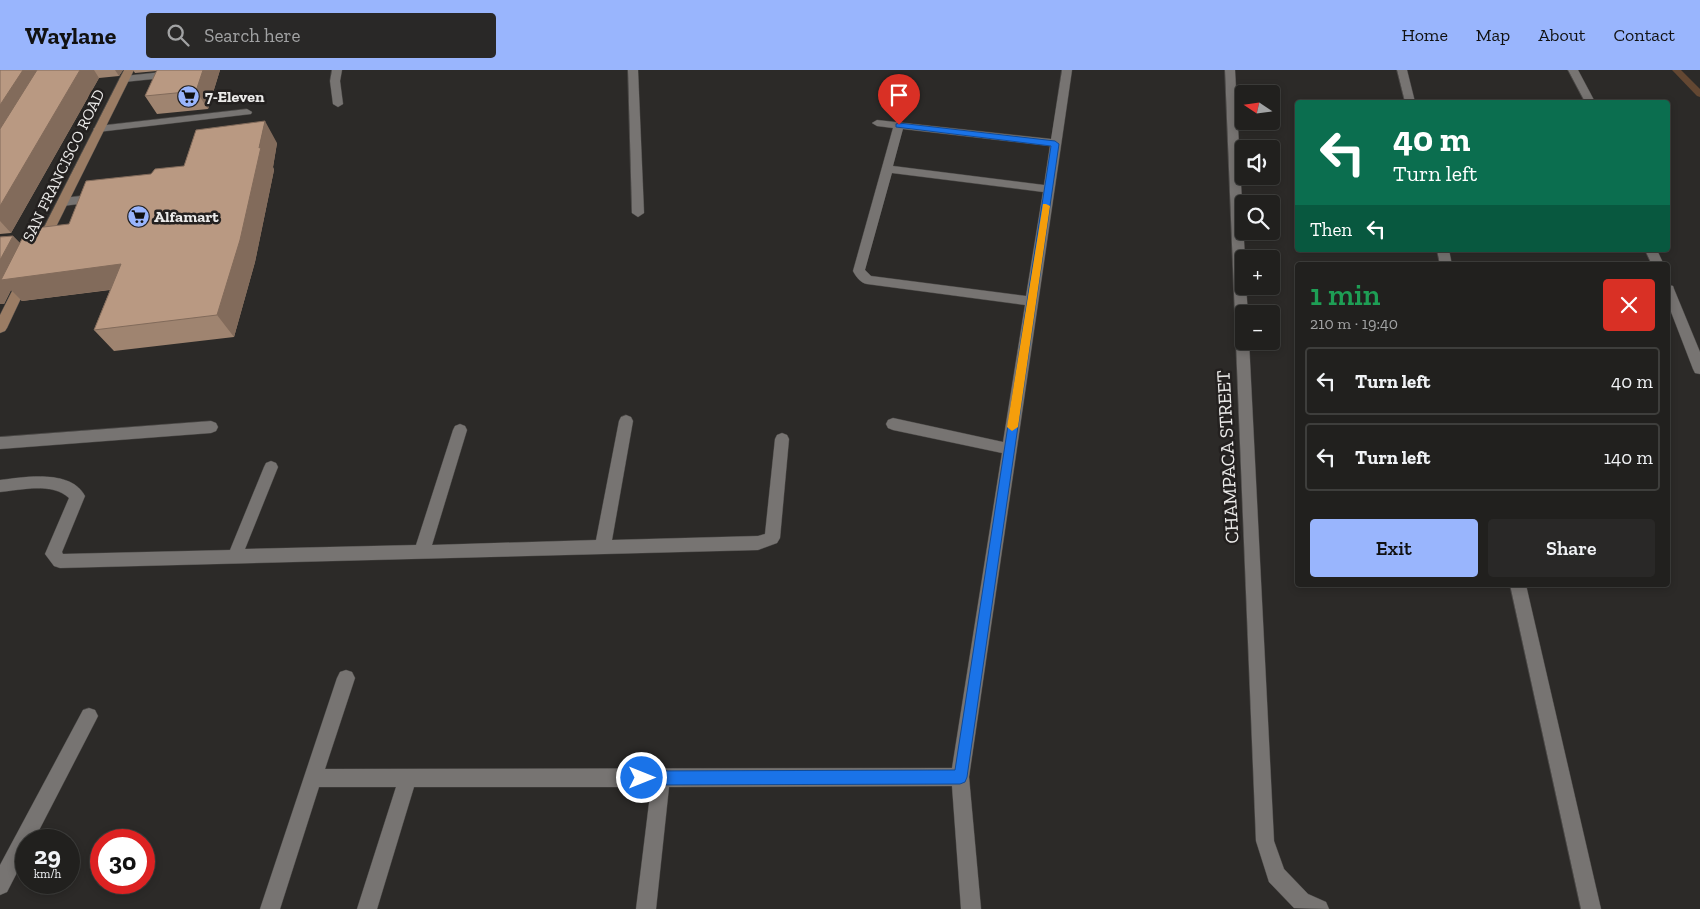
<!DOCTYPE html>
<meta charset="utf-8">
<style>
:root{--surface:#21201e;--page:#292827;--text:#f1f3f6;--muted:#a2a3a4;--line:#3e3e3c;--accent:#99b5fd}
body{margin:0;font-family:"Zilla Slab",serif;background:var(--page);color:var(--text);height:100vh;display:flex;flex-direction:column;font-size:19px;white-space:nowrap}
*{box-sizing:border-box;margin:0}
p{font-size:16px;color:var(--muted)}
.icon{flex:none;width:28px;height:28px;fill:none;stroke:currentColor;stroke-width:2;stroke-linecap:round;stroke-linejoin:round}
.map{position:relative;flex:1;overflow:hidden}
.panel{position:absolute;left:1295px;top:192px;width:375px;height:325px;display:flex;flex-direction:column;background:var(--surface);border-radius:5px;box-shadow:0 2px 8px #0003,0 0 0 1px var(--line)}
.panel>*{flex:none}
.guide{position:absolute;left:1295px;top:30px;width:375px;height:152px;border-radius:5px;box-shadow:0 2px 8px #0003,0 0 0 1px var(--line);background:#0b6e4f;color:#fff;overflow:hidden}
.needle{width:32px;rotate:283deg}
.controls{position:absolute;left:1235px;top:15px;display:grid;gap:10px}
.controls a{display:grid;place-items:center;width:45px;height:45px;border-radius:5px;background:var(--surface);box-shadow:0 2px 8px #0003,0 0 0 1px var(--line);font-size:25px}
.speed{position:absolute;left:15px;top:759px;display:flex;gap:10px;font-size:25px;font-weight:700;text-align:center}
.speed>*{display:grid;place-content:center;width:65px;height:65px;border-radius:50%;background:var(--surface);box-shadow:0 2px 8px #0003,0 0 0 1px var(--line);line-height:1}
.speed small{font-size:12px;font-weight:400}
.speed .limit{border:8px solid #d22;background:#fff;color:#111}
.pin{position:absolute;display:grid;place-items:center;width:42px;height:42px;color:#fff;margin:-51px -21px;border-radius:50% 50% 50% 0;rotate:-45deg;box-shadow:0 0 5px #0007}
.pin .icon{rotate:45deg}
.me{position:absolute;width:55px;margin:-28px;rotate:90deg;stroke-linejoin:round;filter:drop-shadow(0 0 4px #0008)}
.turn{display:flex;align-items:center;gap:18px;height:105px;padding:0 15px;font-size:22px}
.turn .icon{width:65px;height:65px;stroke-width:2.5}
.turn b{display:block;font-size:35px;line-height:42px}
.then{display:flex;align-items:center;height:48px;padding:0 15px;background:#0003;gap:10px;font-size:19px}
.round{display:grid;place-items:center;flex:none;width:52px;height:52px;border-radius:5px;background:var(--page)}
.head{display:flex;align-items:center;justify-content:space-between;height:85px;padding:0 15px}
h1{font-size:30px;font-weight:600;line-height:38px;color:#1e9e55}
.cta{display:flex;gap:10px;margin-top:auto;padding:10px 15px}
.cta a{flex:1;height:58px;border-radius:5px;background:var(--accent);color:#111;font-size:20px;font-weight:600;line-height:58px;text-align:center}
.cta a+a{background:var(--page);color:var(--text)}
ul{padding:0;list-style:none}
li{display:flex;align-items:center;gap:15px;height:68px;margin:0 10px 8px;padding:0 5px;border:2px solid var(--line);border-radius:5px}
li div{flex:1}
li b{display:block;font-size:19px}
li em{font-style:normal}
header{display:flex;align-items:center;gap:30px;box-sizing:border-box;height:70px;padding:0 25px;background:var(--accent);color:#111}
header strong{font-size:24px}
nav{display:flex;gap:28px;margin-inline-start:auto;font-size:18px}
.search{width:350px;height:45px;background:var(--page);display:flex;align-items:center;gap:12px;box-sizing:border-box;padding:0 18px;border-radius:5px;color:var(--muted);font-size:19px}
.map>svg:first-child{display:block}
</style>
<header>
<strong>Waylane</strong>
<div class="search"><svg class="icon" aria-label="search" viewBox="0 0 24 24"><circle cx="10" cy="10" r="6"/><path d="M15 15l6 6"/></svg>Search here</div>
<nav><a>Home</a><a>Map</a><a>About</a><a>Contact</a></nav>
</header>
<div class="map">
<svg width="1700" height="839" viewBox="0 0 1700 839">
<rect width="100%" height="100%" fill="#2c2a28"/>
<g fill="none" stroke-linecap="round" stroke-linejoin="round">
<!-- stream -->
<polygon fill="#634732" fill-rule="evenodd" points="1672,0 1681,0 1700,19 1700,27 1697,26"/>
<defs>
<g id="lane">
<polygon points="182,0 217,0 212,3 124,12 119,9 124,6"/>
<polygon points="332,0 342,0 340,11 343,34 338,37 333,34 330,11"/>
<polygon points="628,0 638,0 644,143 638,147 632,143"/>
<polygon points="247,39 252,42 251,44 98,62 93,59 98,56"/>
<polygon points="98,124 104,128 102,131 63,136 57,132 63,128"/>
<polygon points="211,351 216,353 218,357 216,361 211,363 0,379 0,367"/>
</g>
<g id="street">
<path d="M 1062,0 L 1072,0 L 969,707 L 981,839 L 961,839 L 952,716 L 669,717 L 656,839 L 636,839 L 651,717 L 414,717 L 377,839 L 357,839 L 396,717 L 319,717 L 280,839 L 260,839 L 337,608 L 340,602 L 346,600 L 352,602 L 355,608 L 325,699 L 952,698 L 1002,383 L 893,360 L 888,358 L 886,354 L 888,350 L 893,348 L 1003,372 L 1025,235 L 867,214 C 861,213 856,207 853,201 L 893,58 L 877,56 L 872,53 L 877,50 L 1051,69 ZM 903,59 L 1050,76 L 1044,115 L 893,96 ZM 892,103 L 1043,122 L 1026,226 L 871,206 L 865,200 Z"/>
<polygon points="1225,0 1235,0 1245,189 1244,216 1246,216 1248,244 1244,244 1244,271 1249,271 1274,771 1284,799 1308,824 1326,832 1329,839 1294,838 1269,812 1256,771"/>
<polygon points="1397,0 1407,0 1415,32 1405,32"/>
<polygon points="1568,0 1578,0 1595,32 1585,32"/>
<polygon points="1437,180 1449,180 1452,195 1440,195"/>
<polygon points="1645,180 1657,180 1664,195 1652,195"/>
<polygon points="1668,215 1673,216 1674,219 1700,282 1700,304 1695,303 1693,299 1668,234"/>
<path d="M 626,345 L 631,347 L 633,351 L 612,470 L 758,466 L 765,464 L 775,369 L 777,365 L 782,363 L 787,365 L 789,369 L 780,468 L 777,473 L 758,480 L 60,498 L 54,496 L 45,484 L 69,428 C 52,412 21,420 0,422 L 0,410 C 25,407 71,399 85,426 L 62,482 L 63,484 L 230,480 L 264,397 L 266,393 L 271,391 L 276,393 L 278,397 L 245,479 L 416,475 L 453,360 L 455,356 L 460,354 L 465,356 L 467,360 L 432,475 L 596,470 L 619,351 L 621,347 Z"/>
<polygon points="1510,515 1526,515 1601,839 1581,839"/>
<polygon points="89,638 95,640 98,646 95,652 34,770 26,770 26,785 7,822 0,825 0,795 83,640"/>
</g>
<g id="secondary">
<polygon points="124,0 134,0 48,173 42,177 38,176 36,173"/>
<polygon points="25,203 31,207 7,258 5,261 0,263 0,245 19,207"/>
</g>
</defs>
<!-- lane casing -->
<use href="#lane" stroke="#494745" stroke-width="1"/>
<!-- street casing -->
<use href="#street" stroke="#494745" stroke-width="1"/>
<!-- secondary casing -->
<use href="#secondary" stroke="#494745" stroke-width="1"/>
<!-- lane -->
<use href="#lane" fill="#777472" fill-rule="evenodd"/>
<!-- street -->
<use href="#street" fill="#777472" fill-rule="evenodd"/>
<!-- secondary -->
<use href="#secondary" fill="#9a7c64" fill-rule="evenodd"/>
</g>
<!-- wall -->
<g fill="#9f8470">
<polygon points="0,0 123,0 119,6 99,8 11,163 0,164"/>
<polygon points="133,0 220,0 208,39 157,44 145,26 157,1 135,3"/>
<polygon points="277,73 273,97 274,100 255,192 234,267 114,281 94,260 110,220 22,231 11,220 4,234 0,234 0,167 13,166 20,173 69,154 151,104"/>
</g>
<!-- shaded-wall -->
<g fill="#826b5b">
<polygon points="23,0 48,0 0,76 0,35"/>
<polygon points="80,0 94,0 99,8 11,163 0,151 0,136"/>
<polygon points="115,0 123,0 119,6"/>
<polygon points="203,0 220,0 208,39 196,21"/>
<polygon points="265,51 277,73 273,97 274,100 255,192 234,267 217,245 259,78"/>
<polygon points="13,166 29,183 121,194 139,216 22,231 11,220 4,234 0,234 0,190"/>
</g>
<!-- building -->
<g fill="#b99982" stroke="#826b5b">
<polygon points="0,0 23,0 0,35"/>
<polygon points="37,0 80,0 0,136 0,59"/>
<polygon points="157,0 203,0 196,21 145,26"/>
<polygon points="265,51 259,78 261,77 240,170 217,245 94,260 121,194 1,210 27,159 69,154 86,111 151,104 155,99 184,96 196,60"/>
<polygon points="13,166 0,190 0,167"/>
</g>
<!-- route -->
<polygon fill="#1a73e8" stroke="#114b97" points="899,53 1055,71 1059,74 967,707 965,712 960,714 642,715 637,713 635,708 637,703 642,701 955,700 1051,76 896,57 896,54"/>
<!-- slow -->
<polygon fill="#f59e0b" points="1043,134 1046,134 1050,136 1018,357 1012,361 1007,357"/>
<!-- icons -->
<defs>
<symbol id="supermarket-disc" viewBox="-11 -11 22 22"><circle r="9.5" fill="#99b5fd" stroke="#23201f"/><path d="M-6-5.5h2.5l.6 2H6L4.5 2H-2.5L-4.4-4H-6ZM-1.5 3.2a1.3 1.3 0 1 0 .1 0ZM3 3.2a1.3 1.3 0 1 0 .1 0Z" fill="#111"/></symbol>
</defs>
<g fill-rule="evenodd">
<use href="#supermarket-disc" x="176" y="14" width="25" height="25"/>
<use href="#supermarket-disc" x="126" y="134" width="25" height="25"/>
</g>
<g text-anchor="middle" stroke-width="5" stroke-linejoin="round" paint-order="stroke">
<!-- far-poi labels -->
<g font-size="16" font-weight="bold" fill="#ecebea" stroke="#23201f" text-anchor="start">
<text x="205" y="32">7-Eleven</text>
<text x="154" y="152">Alfamart</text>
</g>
<!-- far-street labels -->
<g font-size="16" fill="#ecebea" stroke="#23201f">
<text transform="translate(63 95) rotate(-64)" y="6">SAN FRANCISCO ROAD</text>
</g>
<!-- street labels -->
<g font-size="19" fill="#ecebea" stroke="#23201f">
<text transform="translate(1227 387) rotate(-93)" y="7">CHAMPACA STREET</text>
</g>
</g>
</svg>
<div class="controls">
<a><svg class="needle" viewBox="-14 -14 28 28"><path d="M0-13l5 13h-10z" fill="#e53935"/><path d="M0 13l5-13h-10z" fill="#a2a3a4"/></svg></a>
<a><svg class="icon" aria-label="sound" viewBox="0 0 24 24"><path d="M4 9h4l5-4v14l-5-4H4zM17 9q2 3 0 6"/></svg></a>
<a><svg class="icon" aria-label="search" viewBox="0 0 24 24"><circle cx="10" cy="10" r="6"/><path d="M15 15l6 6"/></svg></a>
<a>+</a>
<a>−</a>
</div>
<div class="speed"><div>29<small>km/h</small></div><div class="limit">30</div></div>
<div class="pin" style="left:899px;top:55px;background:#d93025"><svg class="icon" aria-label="arrive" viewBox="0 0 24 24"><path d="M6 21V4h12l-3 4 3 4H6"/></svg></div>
<svg class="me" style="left:642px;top:708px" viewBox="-20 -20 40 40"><circle r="17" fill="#1a73e8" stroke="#fff" stroke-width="3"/><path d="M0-11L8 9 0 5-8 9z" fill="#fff"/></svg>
<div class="guide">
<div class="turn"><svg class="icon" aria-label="left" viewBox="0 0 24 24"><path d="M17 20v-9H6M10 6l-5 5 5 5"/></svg><div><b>40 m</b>Turn left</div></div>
<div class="then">Then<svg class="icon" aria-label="left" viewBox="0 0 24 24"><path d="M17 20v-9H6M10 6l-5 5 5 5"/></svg></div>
</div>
<section class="panel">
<div class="head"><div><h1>1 min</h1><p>210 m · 19:40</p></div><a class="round" style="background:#d93025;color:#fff"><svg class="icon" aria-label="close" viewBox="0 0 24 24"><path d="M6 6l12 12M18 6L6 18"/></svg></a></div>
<ul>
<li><svg class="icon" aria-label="left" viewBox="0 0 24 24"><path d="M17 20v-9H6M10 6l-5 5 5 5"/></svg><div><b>Turn left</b></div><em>40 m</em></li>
<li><svg class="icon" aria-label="left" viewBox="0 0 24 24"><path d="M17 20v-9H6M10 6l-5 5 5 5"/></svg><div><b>Turn left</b></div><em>140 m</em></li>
</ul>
<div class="cta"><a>Exit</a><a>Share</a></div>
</section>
</div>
